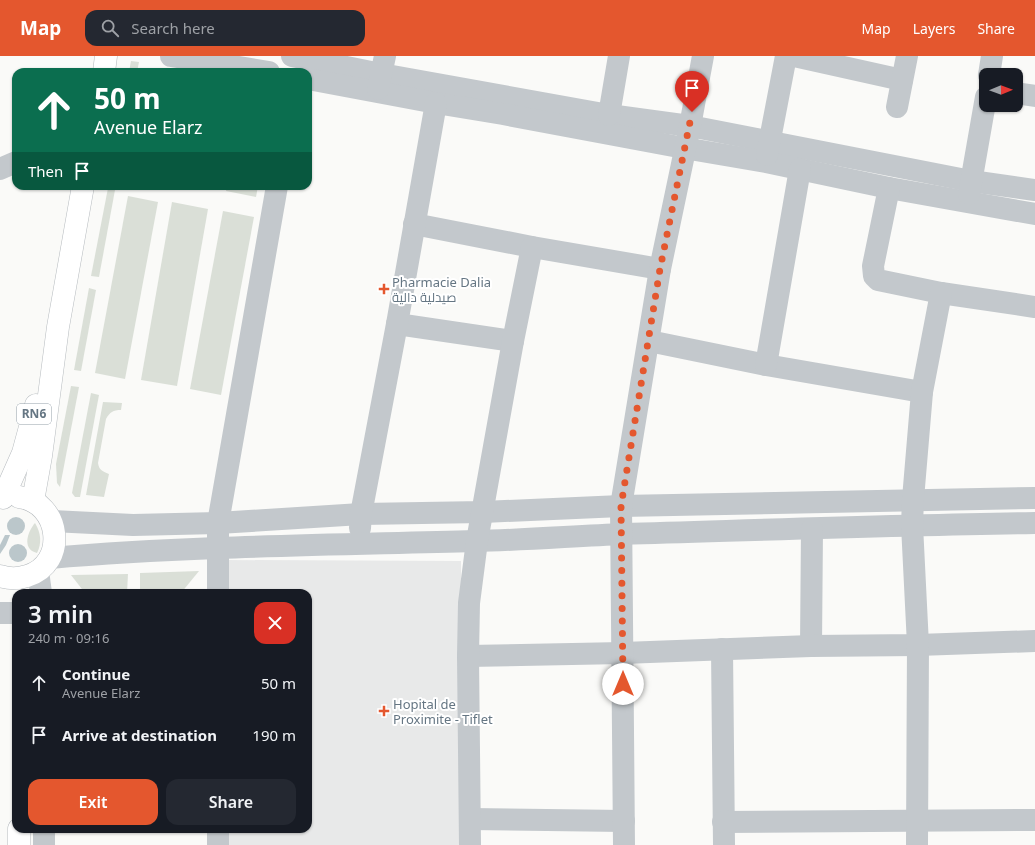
<!DOCTYPE html>
<meta charset="utf-8">
<style>
:root{--surface:#171b24;--page:#242831;--text:#f1f3f6;--muted:#9ea1a6;--accent:#e4572e}
body{margin:0;font-family:"Noto Sans",Cairo,sans-serif;background:var(--page);color:var(--text);height:100vh;display:flex;flex-direction:column;font-size:15px;white-space:nowrap}
*{box-sizing:border-box;margin:0}
p{font-size:13px;color:var(--muted)}
.icon{flex:none;width:22px;height:22px;fill:none;stroke:currentColor;stroke-width:2;stroke-linecap:round;stroke-linejoin:round}
.map{position:relative;flex:1;overflow:hidden}
.side{position:absolute;left:12px;top:533px;width:300px;height:244px;display:flex;flex-direction:column;background:var(--surface);border-radius:12px;box-shadow:0 1px 3px #0004}
.side>*{flex:none}
.banner{position:absolute;left:12px;top:12px;width:300px;height:122px;border-radius:12px;box-shadow:0 1px 3px #0004;background:#0b6e4f;color:#fff;overflow:hidden}
.needle{width:26px;rotate:89deg}
.tools{position:absolute;left:979px;top:12px;display:grid;gap:8px}
.tools a{display:grid;place-items:center;width:44px;height:44px;border-radius:8px;background:var(--surface);box-shadow:0 1px 3px #0004;font-size:20px}
.pin{position:absolute;display:grid;place-items:center;width:34px;height:34px;color:#fff;margin:-41px -17px;border-radius:50% 50% 50% 0;rotate:-45deg;box-shadow:0 0 4px #0007}
.pin .icon{rotate:45deg}
.me{position:absolute;width:44px;margin:-22px;rotate:0deg;stroke-linejoin:round;filter:drop-shadow(0 0 3px #0008)}
.turn{display:flex;align-items:center;gap:14px;height:84px;padding:0 16px;font-size:18px}
.turn .icon{width:52px;height:52px;stroke-width:2.5}
.turn b{display:block;font-size:28px;line-height:34px}
.then{display:flex;align-items:center;height:38px;padding:0 16px;background:#0003;gap:8px;font-size:15px}
.round{display:grid;place-items:center;flex:none;width:42px;height:42px;border-radius:12px;background:var(--page)}
.headline{display:flex;align-items:center;justify-content:space-between;height:68px;padding:0 16px}
h1{font-size:24px;font-weight:600;line-height:30px}
.button{display:flex;gap:8px;margin-top:auto;padding:8px 16px}
.button a{flex:1;height:46px;border-radius:12px;background:var(--accent);color:#fff;font-size:16px;font-weight:600;line-height:46px;text-align:center}
.button a+a{background:var(--page);color:var(--text)}
ul{padding:0;list-style:none}
li{display:flex;align-items:center;gap:12px;height:52px;padding:0 16px}
li div{flex:1}
li b{display:block;font-size:15px}
li em{font-style:normal}
header{display:flex;align-items:center;gap:24px;box-sizing:border-box;height:56px;padding:0 20px;background:var(--accent);color:#fff}
header strong{font-size:19px}
nav{display:flex;gap:22px;margin-inline-start:auto;font-size:14px}
.search{width:280px;height:36px;background:var(--page);display:flex;align-items:center;gap:10px;box-sizing:border-box;padding:0 14px;border-radius:12px;color:var(--muted);font-size:15px}
.map>svg:first-child{display:block}
</style>
<header>
<strong>Map</strong>
<div class="search"><svg class="icon" aria-label="search" viewBox="0 0 24 24"><circle cx="10" cy="10" r="6"/><path d="M15 15l6 6"/></svg>Search here</div>
<nav><a>Map</a><a>Layers</a><a>Share</a></nav>
</header>
<div class="map">
<svg width="1035" height="789" viewBox="0 0 1035 789">
<rect width="100%" height="100%" fill="#fafaf8"/>
<!-- built -->
<polygon fill="#e8e9e9" points="226,504 461,505 461,789 225,789 225,773 308,773 308,537 226,537"/>
<!-- green -->
<g fill="#dadfd7">
<polygon points="131,5 139,6 137,16 129,16"/>
<polygon points="227,130 258,130 256,141 226,135"/>
<polygon points="108,132 115,134 99,221 91,220"/>
<polygon points="128,140 158,146 125,323 95,317"/>
<polygon points="172,146 208,153 177,330 141,324"/>
<polygon points="223,155 254,161 221,339 190,333"/>
<polygon points="89,232 96,234 81,315 74,314"/>
<polygon points="71,330 79,331 60,431 57,427 56,408"/>
<polygon points="91,337 99,339 80,441 75,441 72,437"/>
<path d="M 103,346 L 122,347 L 121,354 C 113,354 110,356 106,363 L 98,407 C 99,414 102,415 109,418 L 104,441 L 86,439 Z"/>
<path d="M 35,467 C 41,477 42,487 37,497 C 21,493 28,475 35,467 Z"/>
<polygon points="199,515 181,537 140,537 140,517"/>
<polygon points="128,518 127,537 85,537 71,519"/>
</g>
<!-- water -->
<g fill="#bbc7cb">
<circle cx="16" cy="470" r="9"/>
<polygon points="5,479 10,479 6,489 0,498 0,489"/>
<circle cx="18" cy="497" r="9"/>
</g>
<g fill="none" stroke-linecap="round" stroke-linejoin="round">
<defs>
<g id="major">
<polyline points="104,16 106,0"/>
<polyline points="3,442 23,397 36,349"/>
<polyline points="33,445 41,400 58,271 83,130"/>
<path d="M 0,520 C 9,523 18,523 27,520 C 68,508 61,446 19,441"/>
<polyline points="19,789 19,773"/>
</g>
</defs>
<!-- major casing -->
<use href="#major" stroke="#b5babe" stroke-width="23"/>
<!-- minor -->
<g stroke="#c3c8cc" stroke-width="22">
<polyline points="171,0 269,16"/>
<polyline points="292,0 381,18 609,59 690,70 971,125 1035,134"/>
<polyline points="794,0 902,24"/>
<polyline points="989,19 992,0"/>
<polyline points="308,23 436,47 503,58 684,92 766,106 889,132 1035,158"/>
<polyline points="378,33 385,0"/>
<polyline points="1016,37 1035,40"/>
<polyline points="897,51 907,0"/>
<polyline points="609,59 619,0"/>
<polyline points="767,99 786,0"/>
<polyline points="0,113 16,106"/>
<polyline points="889,132 873,210 874,220 878,224 941,237 1035,251"/>
<polyline points="969,138 986,41"/>
<polyline points="414,168 532,191 660,213"/>
<polyline points="397,268 513,285"/>
<polyline points="649,285 766,309 922,336"/>
<polyline points="766,309 800,113"/>
<polyline points="52,465 133,469 218,467 361,458 483,456 621,450 1035,442"/>
<polyline points="360,472 361,458 397,268 436,47"/>
<path d="M 50,502 C 191,490 333,489 475,485 C 525,484 574,480 624,478 C 761,474 898,469 1035,467"/>
<polyline points="38,515 41,537"/>
<polyline points="218,537 218,467 277,130"/>
<polyline points="0,557 16,557"/>
<polyline points="811,590 812,473"/>
<polyline points="722,593 724,789"/>
<polyline points="468,600 623,597 811,590 918,589 1035,585"/>
<polyline points="470,763 624,765"/>
<polyline points="723,766 1035,764"/>
<polyline points="44,773 44,789"/>
<polyline points="218,773 218,789"/>
<polyline points="470,789 468,600 469,547 477,485 513,285 532,191"/>
<polyline points="624,789 621,450 660,213 690,70 703,0"/>
<polyline points="917,789 918,589 912,469 913,443 922,336 941,237"/>
</g>
<!-- major -->
<use href="#major" stroke="#fff" stroke-width="22"/>
</g>
<g fill="none" stroke-linecap="round" stroke-linejoin="round">
<!-- route -->
<polyline stroke="#e4572e" stroke-width="7" stroke-dasharray="0 12.6" points="623,628 621,450 660,213 692,56"/>
</g>
<!-- markers -->
<g fill="#e4572e" stroke="#fff" stroke-width="1.5">
<path d="M382 227h4v4h4v4h-4v4h-4v-4h-4v-4h4z"/>
<path d="M382 649h4v4h4v4h-4v4h-4v-4h-4v-4h4z"/>
</g>
<g text-anchor="middle" stroke-width="4" stroke-linejoin="round" paint-order="stroke">
<!-- shield labels -->
<rect fill="#fff" stroke="#939fa8" stroke-width="1" x="17" y="348" width="34" height="20" rx="3"/>
<g font-size="12" font-weight="bold" fill="#657683">
<text x="34" y="362">RN6</text>
</g>
<!-- poi labels -->
<g font-size="13" fill="#657683" stroke="#fff" text-anchor="start">
<text x="392" y="231">Pharmacie Dalia<tspan x="392" dy="15">صيدلية دالية</tspan></text>
<text x="393" y="653">Hopital de<tspan x="393" dy="15">Proximite - Tiflet</tspan></text>
</g>
</g>
</svg>
<div class="tools">
<a><svg class="needle" viewBox="-14 -14 28 28"><path d="M0-13l5 13h-10z" fill="#e53935"/><path d="M0 13l5-13h-10z" fill="#9ea1a6"/></svg></a>
</div>
<div class="pin" style="left:692px;top:56px;background:#d93025"><svg class="icon" aria-label="arrive" viewBox="0 0 24 24"><path d="M6 21V4h12l-3 4 3 4H6"/></svg></div>
<svg class="me" style="left:623px;top:628px" viewBox="-20 -20 40 40"><circle r="19" fill="#fff"/><path d="M0-13L10 11 0 6-10 11z" fill="#e4572e"/></svg>
<div class="banner">
<div class="turn"><svg class="icon" aria-label="ahead" viewBox="0 0 24 24"><path d="M12 20V5M6 11l6-6 6 6"/></svg><div><b>50 m</b>Avenue Elarz</div></div>
<div class="then">Then<svg class="icon" aria-label="arrive" viewBox="0 0 24 24"><path d="M6 21V4h12l-3 4 3 4H6"/></svg></div>
</div>
<section class="side">
<div class="headline"><div><h1>3 min</h1><p>240 m · 09:16</p></div><a class="round" style="background:#d93025;color:#fff"><svg class="icon" aria-label="close" viewBox="0 0 24 24"><path d="M6 6l12 12M18 6L6 18"/></svg></a></div>
<ul>
<li><svg class="icon" aria-label="ahead" viewBox="0 0 24 24"><path d="M12 20V5M6 11l6-6 6 6"/></svg><div><b>Continue</b><p>Avenue Elarz</p></div><em>50 m</em></li>
<li><svg class="icon" aria-label="arrive" viewBox="0 0 24 24"><path d="M6 21V4h12l-3 4 3 4H6"/></svg><div><b>Arrive at destination</b></div><em>190 m</em></li>
</ul>
<div class="button"><a>Exit</a><a>Share</a></div>
</section>
</div>
